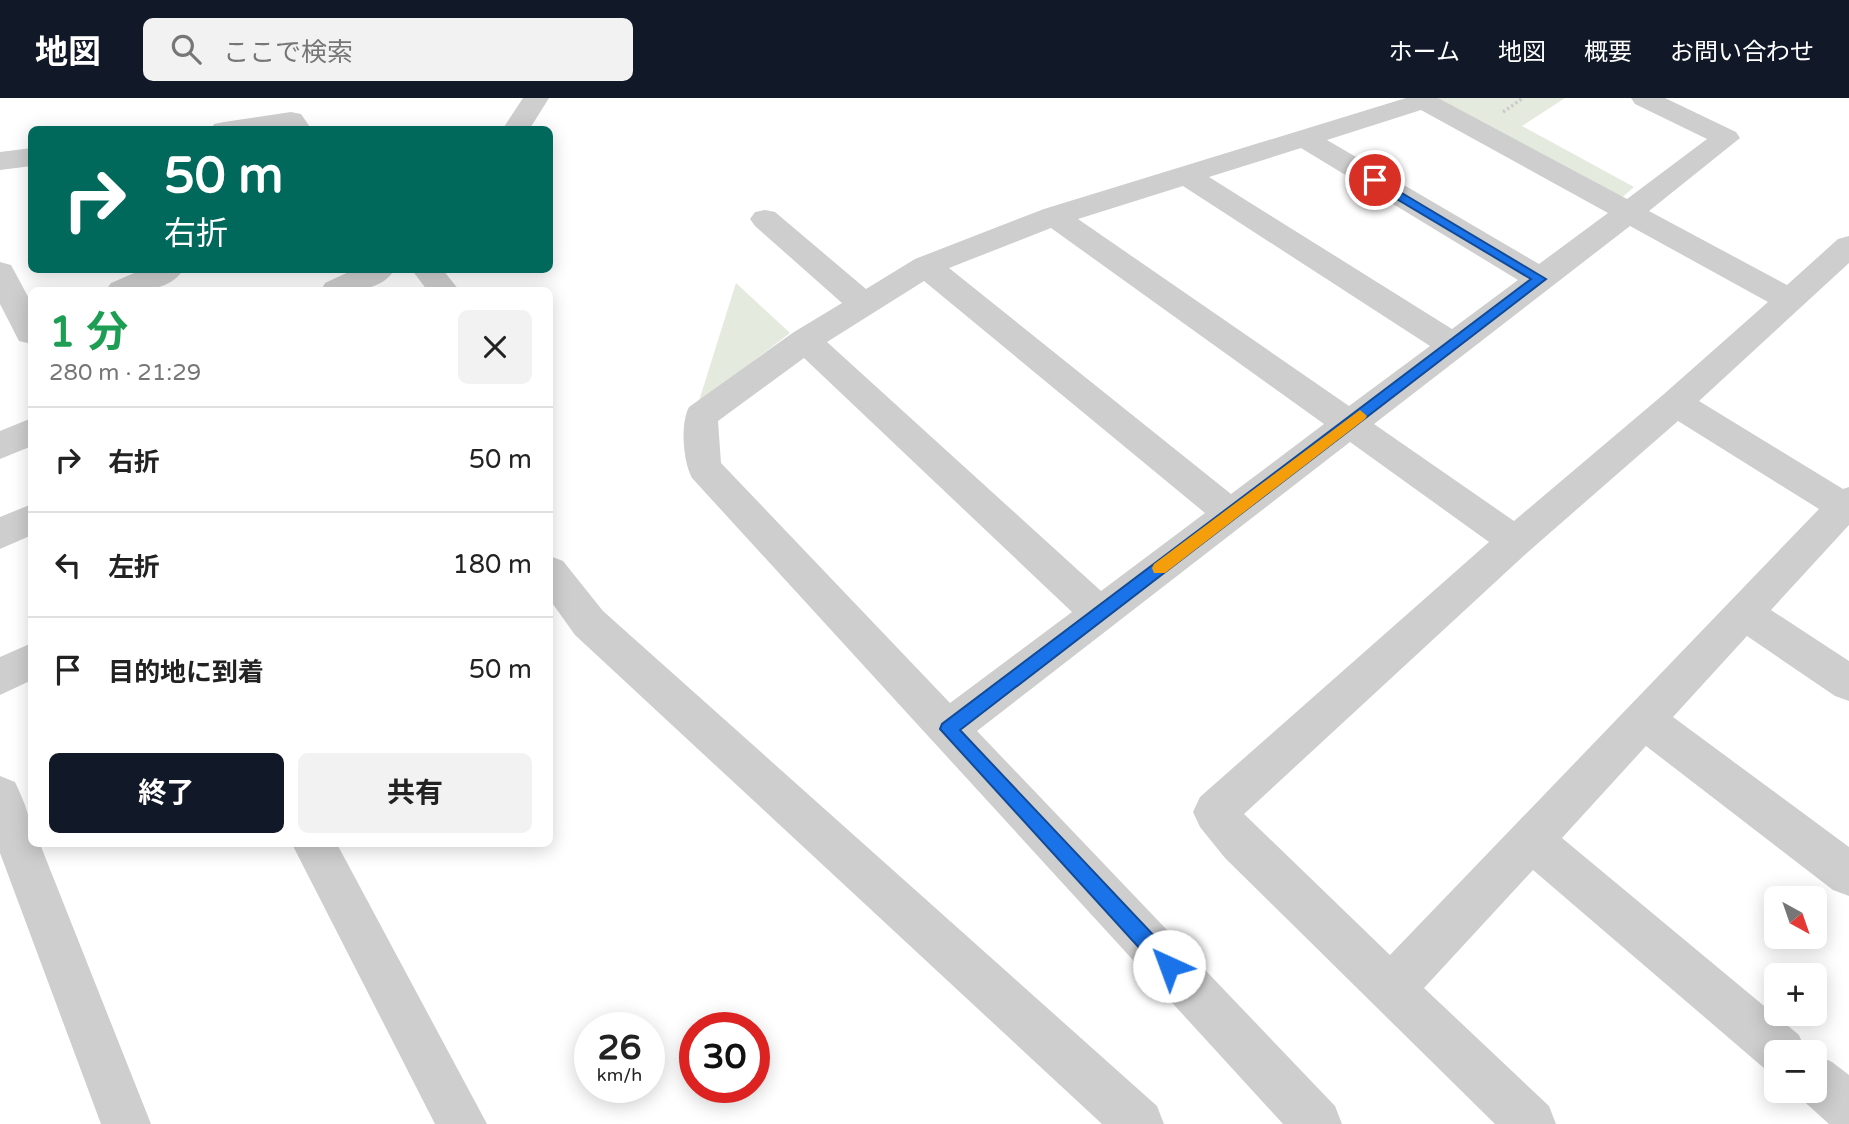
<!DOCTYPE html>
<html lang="ja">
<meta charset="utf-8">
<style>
:root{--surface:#fff;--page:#f2f2f2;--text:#222;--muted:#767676;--line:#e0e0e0;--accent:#111827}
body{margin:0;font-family:"Varela Round","Noto Sans JP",sans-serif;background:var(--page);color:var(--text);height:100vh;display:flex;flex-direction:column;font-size:26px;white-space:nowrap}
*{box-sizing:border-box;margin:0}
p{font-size:23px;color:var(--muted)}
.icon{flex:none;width:38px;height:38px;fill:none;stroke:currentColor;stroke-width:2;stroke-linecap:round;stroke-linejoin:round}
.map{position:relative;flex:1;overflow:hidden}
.drawer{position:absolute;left:28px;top:189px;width:525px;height:560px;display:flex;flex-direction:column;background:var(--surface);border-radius:10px;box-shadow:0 4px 18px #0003}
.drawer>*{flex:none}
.top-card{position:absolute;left:28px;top:28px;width:525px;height:147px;border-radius:10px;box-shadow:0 4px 18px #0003;background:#00695c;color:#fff;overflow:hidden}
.needle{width:46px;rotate:140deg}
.buttons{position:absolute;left:1764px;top:788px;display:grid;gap:14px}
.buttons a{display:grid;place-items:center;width:63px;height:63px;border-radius:10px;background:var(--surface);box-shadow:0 4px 18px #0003;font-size:35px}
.speed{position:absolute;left:574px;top:914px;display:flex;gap:14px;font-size:35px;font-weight:700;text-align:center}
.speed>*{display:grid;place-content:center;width:91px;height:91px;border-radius:50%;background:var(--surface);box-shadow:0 4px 18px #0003;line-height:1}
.speed small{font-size:18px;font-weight:400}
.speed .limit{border:10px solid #d22;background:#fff;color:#111}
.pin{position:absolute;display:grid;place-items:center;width:60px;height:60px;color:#fff;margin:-30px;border:4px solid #fff;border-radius:50%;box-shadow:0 2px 7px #0007}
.me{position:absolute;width:77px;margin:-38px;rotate:317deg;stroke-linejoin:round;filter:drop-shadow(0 0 5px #0008)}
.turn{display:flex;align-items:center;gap:24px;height:147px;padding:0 21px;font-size:32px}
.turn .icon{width:91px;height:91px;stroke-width:2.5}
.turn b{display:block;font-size:49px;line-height:60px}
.round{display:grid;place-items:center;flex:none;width:74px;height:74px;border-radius:10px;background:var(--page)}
.summary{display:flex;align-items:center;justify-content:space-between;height:119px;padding:0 21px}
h1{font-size:42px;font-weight:700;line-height:52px;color:#1e9e55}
.primary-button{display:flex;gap:14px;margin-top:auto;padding:14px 21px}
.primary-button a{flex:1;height:80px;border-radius:10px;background:var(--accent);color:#fff;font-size:28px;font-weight:700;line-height:80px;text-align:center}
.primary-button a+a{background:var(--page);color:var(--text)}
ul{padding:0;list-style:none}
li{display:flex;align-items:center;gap:21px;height:105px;padding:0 21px;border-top:2px solid var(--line)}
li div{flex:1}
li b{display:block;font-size:26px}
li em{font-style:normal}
header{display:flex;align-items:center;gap:42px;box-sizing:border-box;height:98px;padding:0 35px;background:var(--accent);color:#fff}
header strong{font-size:33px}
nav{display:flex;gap:38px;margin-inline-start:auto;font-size:24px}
.search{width:490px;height:63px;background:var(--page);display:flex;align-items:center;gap:18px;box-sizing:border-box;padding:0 24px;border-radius:10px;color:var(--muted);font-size:26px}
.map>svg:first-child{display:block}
</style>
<header>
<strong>地図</strong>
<div class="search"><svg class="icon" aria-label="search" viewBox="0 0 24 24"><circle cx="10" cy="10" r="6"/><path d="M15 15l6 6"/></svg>ここで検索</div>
<nav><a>ホーム</a><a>地図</a><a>概要</a><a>お問い合わせ</a></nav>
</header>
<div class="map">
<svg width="1849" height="1026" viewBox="0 0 1849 1026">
<rect width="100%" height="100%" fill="#fff"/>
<!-- green -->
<g fill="#e5eade">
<polygon points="1419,0 1565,0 1522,28 1634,89 1619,102"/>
<polygon points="736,185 790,235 698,306"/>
</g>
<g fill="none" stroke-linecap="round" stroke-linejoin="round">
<!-- path -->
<polyline stroke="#cbcbcb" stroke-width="3.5" stroke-dasharray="2.5 2.5" stroke-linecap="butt" points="1503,14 1523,0"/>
<!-- minor -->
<g fill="#cecece" fill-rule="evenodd">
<polygon points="523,0 549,0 529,32 502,32"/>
<path d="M 1406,0 L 1438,0 L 1627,101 L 1707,41 L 1635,6 L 1631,0 L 1665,0 L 1736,34 L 1740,40 L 1649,113 L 1787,187 L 1838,141 L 1849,138 L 1849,165 L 1699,303 L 1843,391 L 1849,389 L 1849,427 L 1771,512 L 1849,563 L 1849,603 L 1835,598 L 1747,538 L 1673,619 L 1849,749 L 1849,798 L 1833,792 L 1646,648 L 1562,740 L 1799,937 L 1806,954 L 1776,954 L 1776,976 L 1765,971 L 1533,772 L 1424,890 L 1549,1008 L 1556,1026 L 1495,1026 L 1225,760 L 1200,729 L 1193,714 L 1200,699 L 1489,444 L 1350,344 L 977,633 L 1335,1008 L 1342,1026 L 1283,1026 L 692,380 C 683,363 680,326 689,309 L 794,234 L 842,205 L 755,128 L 750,121 L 755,114 L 765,112 L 775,114 L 866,191 L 915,161 L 1044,111 ZM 1421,12 L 1608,115 L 1539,166 L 1327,42 ZM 1301,50 L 1518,182 L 1452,231 L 1209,79 ZM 1183,88 L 1430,248 L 1349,308 L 1078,121 ZM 1630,128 L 1768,204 L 1664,296 L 1514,423 L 1374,326 ZM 1051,130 L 1324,326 L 1231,396 L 949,170 ZM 924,183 L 1205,415 L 1101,493 L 827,244 ZM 804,260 L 1072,514 L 950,605 L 721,365 L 718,323 ZM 1678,323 L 1819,411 L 1390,857 L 1244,716 L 1528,454 Z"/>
<polygon points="291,14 301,16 312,32 211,32 214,26 224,24"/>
<polygon points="32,50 32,68 0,72 0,54"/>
<polygon points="0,164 11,167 32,206 32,246 19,243 0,206"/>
<path d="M 141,172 L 183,172 C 169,195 130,194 106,192 L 111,185 Z"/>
<path d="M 353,172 L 394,172 C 380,196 345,192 321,192 L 325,185 Z"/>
<polygon points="412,172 443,172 459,192 427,192"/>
<polygon points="32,320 32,348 0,361 0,333"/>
<polygon points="32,406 32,437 0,451 0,419"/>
<polygon points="550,458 563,463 603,513 1157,1008 1164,1026 1102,1026 575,537 550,502"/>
<polygon points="32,545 32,582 0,597 0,559"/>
<path d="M 0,678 L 15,684 C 25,705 32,722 32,746 L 40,746 L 151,1026 L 101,1026 L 0,755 Z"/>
<polygon points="292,746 337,746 487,1026 435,1026"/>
<polygon points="1815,956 1832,964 1849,977 1849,1026 1829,1026 1798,998 1795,992 1815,992"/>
</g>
</g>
<!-- route -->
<polygon fill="#1a73e8" stroke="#114b97" stroke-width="2" points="1375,79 1546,181 960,632 1176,861 1179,868 1176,875 1169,878 1162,875 940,631 942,626 1531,181 1370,85 1369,82"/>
<!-- slow -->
<polygon fill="#f59e0b" points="1360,312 1367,318 1365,321 1165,475 1154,475 1152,470 1154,466"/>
</svg>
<div class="buttons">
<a><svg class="needle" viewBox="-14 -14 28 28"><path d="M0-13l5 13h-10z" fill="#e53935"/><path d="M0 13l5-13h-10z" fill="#767676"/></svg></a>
<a>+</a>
<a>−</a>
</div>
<div class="speed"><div>26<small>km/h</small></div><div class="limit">30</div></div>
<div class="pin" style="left:1375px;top:82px;background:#d93025"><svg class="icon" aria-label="arrive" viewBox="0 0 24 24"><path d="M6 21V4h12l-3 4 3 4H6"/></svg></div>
<svg class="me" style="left:1169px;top:868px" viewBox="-20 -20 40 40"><circle r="19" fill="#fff"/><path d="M0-13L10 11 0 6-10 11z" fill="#1a73e8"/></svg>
<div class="top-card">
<div class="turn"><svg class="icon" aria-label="right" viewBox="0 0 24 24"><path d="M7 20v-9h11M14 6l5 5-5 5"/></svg><div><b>50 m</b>右折</div></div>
</div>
<section class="drawer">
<div class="summary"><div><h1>1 分</h1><p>280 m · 21:29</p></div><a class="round"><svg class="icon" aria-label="close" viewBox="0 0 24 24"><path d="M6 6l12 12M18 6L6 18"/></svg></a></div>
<ul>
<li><svg class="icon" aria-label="right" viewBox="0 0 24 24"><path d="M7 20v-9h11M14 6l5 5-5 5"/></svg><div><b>右折</b></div><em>50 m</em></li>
<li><svg class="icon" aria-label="left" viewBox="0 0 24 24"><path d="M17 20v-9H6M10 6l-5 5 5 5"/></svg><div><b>左折</b></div><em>180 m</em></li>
<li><svg class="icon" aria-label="arrive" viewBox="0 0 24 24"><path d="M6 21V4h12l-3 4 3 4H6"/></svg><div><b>目的地に到着</b></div><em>50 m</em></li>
</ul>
<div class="primary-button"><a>終了</a><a>共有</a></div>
</section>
</div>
